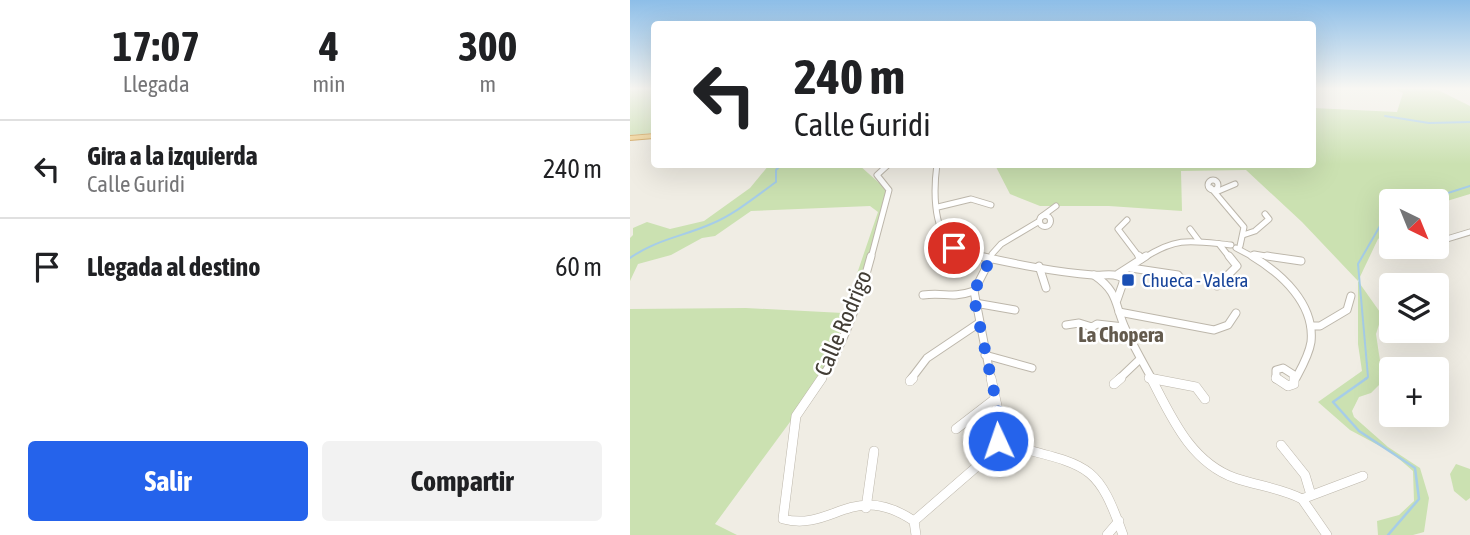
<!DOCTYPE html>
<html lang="es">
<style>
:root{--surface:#fff;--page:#f2f2f2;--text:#202124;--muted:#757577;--line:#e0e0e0;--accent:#2563eb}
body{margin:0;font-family:"Asap Condensed",sans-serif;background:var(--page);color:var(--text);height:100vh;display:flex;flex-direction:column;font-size:26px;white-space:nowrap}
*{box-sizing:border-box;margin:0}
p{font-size:23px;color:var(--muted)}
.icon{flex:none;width:38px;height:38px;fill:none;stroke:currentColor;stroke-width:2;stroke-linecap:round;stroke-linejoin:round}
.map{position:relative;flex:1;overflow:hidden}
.details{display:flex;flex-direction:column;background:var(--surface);width:630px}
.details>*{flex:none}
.hud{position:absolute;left:21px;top:21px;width:665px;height:147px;border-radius:7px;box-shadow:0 7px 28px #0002;background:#fff;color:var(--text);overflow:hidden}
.needle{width:46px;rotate:137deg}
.controls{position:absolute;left:749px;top:189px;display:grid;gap:14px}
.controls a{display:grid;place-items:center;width:70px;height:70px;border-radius:7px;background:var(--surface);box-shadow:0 7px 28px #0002;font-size:35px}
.pin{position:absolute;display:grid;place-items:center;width:60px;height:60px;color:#fff;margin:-30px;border:4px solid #fff;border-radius:50%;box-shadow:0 2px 7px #0007}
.me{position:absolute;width:77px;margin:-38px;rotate:357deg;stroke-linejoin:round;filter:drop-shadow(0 0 5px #0008)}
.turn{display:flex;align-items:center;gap:24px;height:147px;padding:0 28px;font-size:32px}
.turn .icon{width:91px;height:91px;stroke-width:2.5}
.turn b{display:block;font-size:49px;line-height:60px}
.eta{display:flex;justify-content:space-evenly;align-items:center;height:119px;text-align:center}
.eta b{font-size:42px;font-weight:700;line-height:49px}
.action{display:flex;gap:14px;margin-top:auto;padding:14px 28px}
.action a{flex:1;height:80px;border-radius:7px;background:var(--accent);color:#fff;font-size:28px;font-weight:700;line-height:80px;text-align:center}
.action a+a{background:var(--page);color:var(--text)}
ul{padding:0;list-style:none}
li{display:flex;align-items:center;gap:21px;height:98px;padding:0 28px;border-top:2px solid var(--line)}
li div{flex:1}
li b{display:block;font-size:26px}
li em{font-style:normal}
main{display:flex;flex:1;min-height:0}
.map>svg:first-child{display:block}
</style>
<main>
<section class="details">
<div class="eta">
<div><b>17:07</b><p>Llegada</p></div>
<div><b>4</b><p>min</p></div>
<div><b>300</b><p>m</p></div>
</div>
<ul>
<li><svg class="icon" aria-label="left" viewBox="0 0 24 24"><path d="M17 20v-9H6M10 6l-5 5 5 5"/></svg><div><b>Gira a la izquierda</b><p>Calle Guridi</p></div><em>240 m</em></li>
<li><svg class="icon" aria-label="arrive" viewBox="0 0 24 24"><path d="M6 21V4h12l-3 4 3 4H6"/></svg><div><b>Llegada al destino</b></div><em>60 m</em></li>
</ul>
<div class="action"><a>Salir</a><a>Compartir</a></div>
</section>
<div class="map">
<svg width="840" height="535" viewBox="0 0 840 535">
<rect width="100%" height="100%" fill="#f0ede4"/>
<!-- green -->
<g fill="#cbe1b1">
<polygon points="0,89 24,89 24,133 0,135"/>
<polygon points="764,89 806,89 840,106 840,194 807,204 807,201 761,201 761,229 748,239 728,281 752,315 746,334 753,381 741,393 729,397 722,411 724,417 758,447 790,468 799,498 794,532 783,535 748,535 747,521 769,515 784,501 783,471 761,452 720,430 688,402 732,371 728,344 728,281 672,222 616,170 551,171 552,211 479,206 410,206 380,194 365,165 682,164 683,108 767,112 773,93"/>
<polygon points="139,165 229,165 257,190 233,278 197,365 160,422 85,524 107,535 0,535 0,309 116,308 213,313 215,309 248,212 240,206 121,211 85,236 72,238 41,255 8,264 0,281 0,238 3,235 3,228 17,222 40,229 74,221 120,188"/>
<polygon points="826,464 840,469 840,498 836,501 824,491 820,474"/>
</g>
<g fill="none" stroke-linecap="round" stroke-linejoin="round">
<!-- stream-far1 -->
<g stroke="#a6cde8" stroke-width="2">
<polyline points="755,116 799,123 840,122"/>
<polyline points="793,201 840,186"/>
<path d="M 0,258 C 25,240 54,236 81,224 C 105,214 125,197 146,182 L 146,170 L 152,164"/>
<polyline points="735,379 738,377 728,264 754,219 761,215"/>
</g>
<!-- stream -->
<polyline stroke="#a6cde8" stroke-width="2.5" points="737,378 703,402 729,431 785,468 789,499 758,535"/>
<defs>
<g id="minor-far2">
<path d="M 307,164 C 304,186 302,227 321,244 C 329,253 345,255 357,258"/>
<circle cx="583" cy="185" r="5"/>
<polyline points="581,188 614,227 610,246"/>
<polyline points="586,192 605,184"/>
<polyline points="308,207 341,199 361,205"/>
<circle cx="415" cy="221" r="5.5"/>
<polyline points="411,217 426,206"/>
<polyline points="497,220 488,229 510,258"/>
<polyline points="560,229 569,241"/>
<polyline points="613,235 625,231 639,219 635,214"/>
<polyline points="807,242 840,232"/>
<polyline points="589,244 600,258"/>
<polyline points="606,248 625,258"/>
<polyline points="362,254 371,244 408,222"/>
<polyline points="624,254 648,258"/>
<polyline points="241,258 259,190 247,175 259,164"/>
<path d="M 514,258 C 548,236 562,241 601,245"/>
</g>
<g id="minor-far1">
<path d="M 349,256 C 386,264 424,272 463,275 C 474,276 484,272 494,279"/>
<polyline points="509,256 511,259"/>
<path d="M 622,256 C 652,274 685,304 681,342 C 679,355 672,367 666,378"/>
<polyline points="637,256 671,261"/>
<polyline points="359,262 344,291 361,379"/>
<polyline points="409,266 416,288"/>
<polyline points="501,268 548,275 554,283"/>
<polyline points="488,274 516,256"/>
<path d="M 464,275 C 490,293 484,305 496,330 C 504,347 513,363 522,379"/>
<polyline points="587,286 607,266 599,256"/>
<path d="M 293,295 C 316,292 320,299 344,291"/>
<polyline points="487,300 495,277"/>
<polyline points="345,303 385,310"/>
<polyline points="489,312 584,330 598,325 606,313"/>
<polyline points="436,325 449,323 462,327 467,324 494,327"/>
<polyline points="681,326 690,326 717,310 721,296"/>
<polyline points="355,355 402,368"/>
<polyline points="519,378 526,379"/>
<path d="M 191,379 C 215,343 230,298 241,256"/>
<polyline points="281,379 297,358 349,323"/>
<polyline points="489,379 510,359"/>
<polyline points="646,379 646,370 653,368 664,375 664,379"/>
</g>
<g id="minor">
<path d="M 192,378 L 166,416 L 153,519 C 203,532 223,480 284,521 L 286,535"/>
<polyline points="361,378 372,429"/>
<polyline points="519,378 566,387 575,399"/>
<path d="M 521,378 C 541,416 560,462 605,478 C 628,486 651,488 672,499 L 733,476"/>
<polyline points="646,378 658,386 664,384 664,378"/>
<polyline points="280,381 283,378"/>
<polyline points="484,384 491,378"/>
<polyline points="326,429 365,399"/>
<circle cx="374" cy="444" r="6"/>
<polyline points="367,444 359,456 372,451"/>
<polyline points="651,445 675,475 681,495"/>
<polyline points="377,449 394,449 380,441"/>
<path d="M 394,449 C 461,466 469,468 493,535"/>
<polyline points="672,499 697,535"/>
<polyline points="236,508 244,451"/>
<polyline points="284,521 359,456"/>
<polyline points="477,535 489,521"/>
</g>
<polygon id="trunk" points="24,134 24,138 0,140 0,136"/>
</defs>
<!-- minor-far2 casing -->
<use href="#minor-far2" stroke="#bdb7ab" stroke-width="7"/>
<!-- minor-far1 casing -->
<use href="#minor-far1" stroke="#bdb7ab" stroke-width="9"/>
<!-- minor casing -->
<use href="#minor" stroke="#bdb7ab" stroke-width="10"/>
<!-- trunk casing -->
<use href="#trunk" stroke="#cc9842" stroke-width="2"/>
<!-- minor-far2 -->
<use href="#minor-far2" stroke="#fff" stroke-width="5"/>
<!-- minor-far1 -->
<use href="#minor-far1" stroke="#fff" stroke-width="7"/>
<!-- minor -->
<use href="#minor" stroke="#fff" stroke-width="9"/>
<!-- trunk -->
<use href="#trunk" fill="#f1ce86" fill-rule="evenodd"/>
</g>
<!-- sky -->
<linearGradient id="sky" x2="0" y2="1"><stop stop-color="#8dbee8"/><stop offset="0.54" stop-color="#f8f7f3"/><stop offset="1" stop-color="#f8f7f3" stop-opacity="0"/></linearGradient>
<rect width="840" height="164" fill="url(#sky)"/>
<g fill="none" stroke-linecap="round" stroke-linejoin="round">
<!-- route -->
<polyline stroke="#2563eb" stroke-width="12" stroke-dasharray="0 21.6" points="324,248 355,257 359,262 344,291 345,303 372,429 368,441"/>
</g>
<!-- markers -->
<rect fill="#1a4fb4" stroke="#fff" stroke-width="2.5" x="491" y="273" width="14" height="14" rx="3.5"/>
<g text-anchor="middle" stroke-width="5" stroke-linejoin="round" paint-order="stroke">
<!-- transit labels -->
<g font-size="19" fill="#164399" stroke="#fff" text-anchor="start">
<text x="512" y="287">Chueca - Valera</text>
</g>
<!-- neighbourhood labels -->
<g font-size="21" font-weight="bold" fill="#635a4d" stroke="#fff">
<text x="491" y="342">La Chopera</text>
</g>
<!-- near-street labels -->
<g font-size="23" fill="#423d35" stroke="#fff">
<text transform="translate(213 323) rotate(-67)" y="8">Calle Rodrigo</text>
</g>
</g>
</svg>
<div class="controls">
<a><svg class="needle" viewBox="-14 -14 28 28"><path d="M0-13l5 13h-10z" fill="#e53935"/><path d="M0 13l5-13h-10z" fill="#757577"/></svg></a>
<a><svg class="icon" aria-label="layers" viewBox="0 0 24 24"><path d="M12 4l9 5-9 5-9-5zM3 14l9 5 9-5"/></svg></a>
<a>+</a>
</div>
<div class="pin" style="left:324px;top:248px;background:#d93025"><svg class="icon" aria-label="arrive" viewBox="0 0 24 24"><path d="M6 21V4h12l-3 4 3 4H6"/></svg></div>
<svg class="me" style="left:368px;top:441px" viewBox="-20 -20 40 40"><circle r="17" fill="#2563eb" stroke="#fff" stroke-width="3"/><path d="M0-11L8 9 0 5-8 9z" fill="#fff"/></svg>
<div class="hud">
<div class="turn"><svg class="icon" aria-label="left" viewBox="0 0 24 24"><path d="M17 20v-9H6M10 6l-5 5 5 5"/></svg><div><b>240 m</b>Calle Guridi</div></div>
</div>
</div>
</main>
